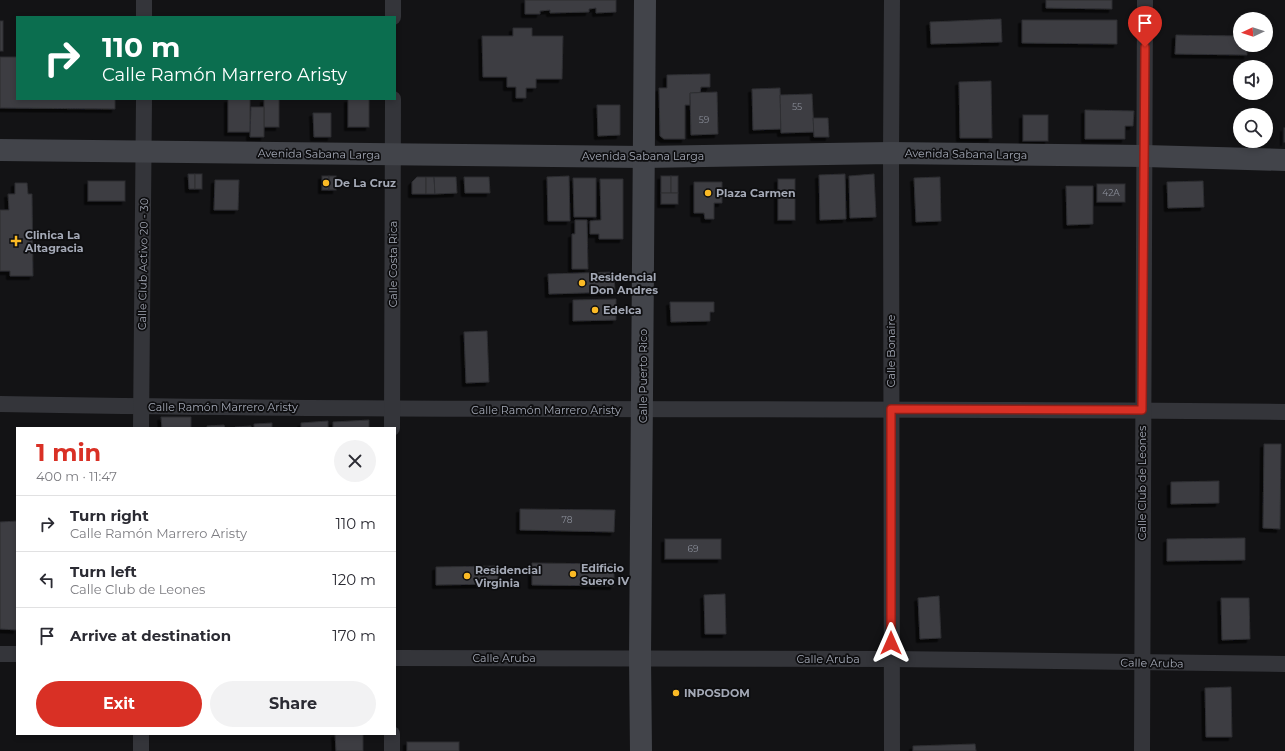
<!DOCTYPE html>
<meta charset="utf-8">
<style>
:root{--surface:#fff;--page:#f2f2f3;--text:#2b2b33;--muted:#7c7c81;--line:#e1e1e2;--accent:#d93025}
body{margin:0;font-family:Montserrat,sans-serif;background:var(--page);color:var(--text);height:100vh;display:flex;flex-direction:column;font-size:15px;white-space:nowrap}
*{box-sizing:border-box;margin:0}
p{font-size:13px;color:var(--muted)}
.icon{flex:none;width:22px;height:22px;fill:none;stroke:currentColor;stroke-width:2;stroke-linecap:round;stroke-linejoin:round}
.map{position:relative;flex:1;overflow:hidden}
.panel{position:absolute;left:16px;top:427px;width:380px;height:308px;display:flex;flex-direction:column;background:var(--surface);border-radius:0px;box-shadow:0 2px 6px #0003}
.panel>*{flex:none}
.banner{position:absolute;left:16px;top:16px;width:380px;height:84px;border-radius:0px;box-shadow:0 2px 6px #0003;background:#0b6e4f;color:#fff;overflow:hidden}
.needle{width:26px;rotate:266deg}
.tools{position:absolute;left:1233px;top:12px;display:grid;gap:8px}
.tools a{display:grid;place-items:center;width:40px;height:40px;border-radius:50%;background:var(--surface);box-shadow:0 2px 6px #0003;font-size:20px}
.pin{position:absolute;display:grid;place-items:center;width:34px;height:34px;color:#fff;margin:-41px -17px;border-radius:50% 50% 50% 0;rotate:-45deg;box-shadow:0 0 4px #0007}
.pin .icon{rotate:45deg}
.me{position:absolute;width:44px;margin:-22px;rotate:0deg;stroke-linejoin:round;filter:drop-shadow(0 0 3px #0008)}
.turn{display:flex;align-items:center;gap:14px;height:84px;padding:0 20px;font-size:18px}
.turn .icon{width:52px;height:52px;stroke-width:2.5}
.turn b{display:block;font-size:28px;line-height:34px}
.round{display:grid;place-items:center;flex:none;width:42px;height:42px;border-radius:21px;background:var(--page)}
.headline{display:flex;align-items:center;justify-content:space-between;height:68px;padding:0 20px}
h1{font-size:24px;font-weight:700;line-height:30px;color:var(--accent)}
.cta{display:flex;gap:8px;margin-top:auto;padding:8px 20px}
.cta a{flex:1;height:46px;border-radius:24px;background:var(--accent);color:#fff;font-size:16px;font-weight:700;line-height:46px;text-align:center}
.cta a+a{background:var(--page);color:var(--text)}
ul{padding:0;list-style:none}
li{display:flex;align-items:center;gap:12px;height:56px;padding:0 20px;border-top:1px solid var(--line)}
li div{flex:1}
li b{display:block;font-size:15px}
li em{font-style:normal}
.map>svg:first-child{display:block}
</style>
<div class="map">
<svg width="1285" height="751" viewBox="0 0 1285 751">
<defs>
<filter id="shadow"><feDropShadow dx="-3.5" dy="3.5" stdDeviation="0" flood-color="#0009"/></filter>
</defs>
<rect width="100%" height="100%" fill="#131315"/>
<!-- building -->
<g fill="#3d3e42" stroke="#2d2d31" filter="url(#shadow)">
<polygon points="525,0 616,0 616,12 596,13 596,8 589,9 589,12 550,13 550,10 540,11 540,14 525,14"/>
<polygon points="1046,0 1112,0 1112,9 1046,8"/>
<polygon points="1001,19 1002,42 931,44 930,22"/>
<polygon points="1022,20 1117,20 1117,44 1022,43"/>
<rect x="0" y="21" width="3" height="30"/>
<polygon points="513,28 532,28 532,36 563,36 562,79 536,79 536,88 526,88 526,98 516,98 516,87 507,87 507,77 483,77 482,36 513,36"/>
<polygon points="1176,35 1240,36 1240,45 1247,45 1247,55 1175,54"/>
<polygon points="0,57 17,57 17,99 115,99 115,109 0,108"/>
<polygon points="710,74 710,87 701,87 700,93 690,93 690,105 685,105 685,139 664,139 660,136 659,88 667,88 667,75"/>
<polygon points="991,81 992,138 960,138 959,82"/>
<polygon points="780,88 781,129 753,130 752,89"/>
<polygon points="717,92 718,134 691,135 690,93"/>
<polygon points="812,94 814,132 781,133 780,95"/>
<rect x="228" y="99" width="22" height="33"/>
<rect x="264" y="99" width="15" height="28"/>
<rect x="348" y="99" width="21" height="28"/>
<polygon points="597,105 620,105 620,135 598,136"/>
<polygon points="251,107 264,107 264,137 250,137"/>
<polygon points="1085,110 1134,111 1133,126 1125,126 1125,139 1085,139"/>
<polygon points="313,113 331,113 331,137 314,137"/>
<rect x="1023" y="115" width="25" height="26"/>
<polygon points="813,118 828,118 829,137 814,137"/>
<rect x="1284" y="128" width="1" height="14"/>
<polygon points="188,174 195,174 195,189 189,189"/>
<rect x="195" y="174" width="7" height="15"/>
<polygon points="845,174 846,219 820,220 819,175"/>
<polygon points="874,174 876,217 850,218 849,176"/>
<rect x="322" y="176" width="7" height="14"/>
<rect x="329" y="176" width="7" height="14"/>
<polygon points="569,176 570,221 548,221 547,177"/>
<rect x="661" y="176" width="10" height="17"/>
<rect x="671" y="176" width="7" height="17"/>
<polygon points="417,177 426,177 426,194 412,194 412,182"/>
<polygon points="426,177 434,177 435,194 426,194"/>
<polygon points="434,177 456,177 457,193 435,194"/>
<polygon points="464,177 489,177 490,193 465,193"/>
<polygon points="940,177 941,221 916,222 914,178"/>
<polygon points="573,178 596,178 596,217 574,217"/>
<polygon points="600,179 623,179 623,239 599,239 599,234 590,234 590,221 601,220"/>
<rect x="778" y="179" width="17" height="41"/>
<polygon points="215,180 239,180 238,210 214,210"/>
<rect x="88" y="181" width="37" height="20"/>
<polygon points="1203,181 1204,207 1168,208 1167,182"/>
<polygon points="694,182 722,182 722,203 714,203 714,219 705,219 704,213 694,213"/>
<polygon points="15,183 27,183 28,194 32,194 33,276 10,276 10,271 0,271 0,210 9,210 8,194 15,194"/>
<rect x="1097" y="184" width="28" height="18"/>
<polygon points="1066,186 1093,186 1093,224 1067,225"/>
<rect x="661" y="193" width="17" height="11"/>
<polygon points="575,220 587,220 588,269 572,269 572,234 575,234"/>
<polygon points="614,272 615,292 549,294 548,274"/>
<polygon points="616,299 616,320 573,321 573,300"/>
<polygon points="670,302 714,302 714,312 710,312 710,321 671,322"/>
<polygon points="487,331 489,382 466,383 464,332"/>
<polygon points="161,417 191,417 191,428 162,428"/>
<polygon points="369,420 369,428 333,428 333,422"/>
<polygon points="328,421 328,428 301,428 301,423"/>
<polygon points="272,423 272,428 254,428 254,424"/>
<polygon points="224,425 225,428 207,428 207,426"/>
<polygon points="251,426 251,428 235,428 235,427"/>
<polygon points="1264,444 1281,444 1280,529 1263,528"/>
<polygon points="1219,481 1219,503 1171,504 1171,482"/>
<polygon points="520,509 615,510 614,532 520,530"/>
<polygon points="17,521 17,630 0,629 0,522"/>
<polygon points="1245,538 1245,560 1167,561 1167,539"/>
<rect x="665" y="539" width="56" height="20"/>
<polygon points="532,563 614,564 614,586 532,585"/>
<polygon points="498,566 498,584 436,585 436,567"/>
<polygon points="725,594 726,634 705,634 704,595"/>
<polygon points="939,596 941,638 920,639 918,598"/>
<polygon points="1221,598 1249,598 1250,639 1222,640"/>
<polygon points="1231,687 1232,737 1206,737 1205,688"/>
<polygon points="335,734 363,734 363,751 336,751"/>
<rect x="407" y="742" width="52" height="9"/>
<polygon points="975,744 976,751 913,751 913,746"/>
</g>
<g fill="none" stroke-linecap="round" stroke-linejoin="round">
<!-- street -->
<g stroke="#34353a" stroke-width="16">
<polyline points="144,0 144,17"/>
<polyline points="393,0 393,17"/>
<path d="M 0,404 C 428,412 857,407 1285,412"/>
<polyline points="141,428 144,99"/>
<polyline points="392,428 393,99"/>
<polyline points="0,654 17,654"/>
<polyline points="395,658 891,659 1285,664"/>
<polyline points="141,734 141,751"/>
<polyline points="392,734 392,751"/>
<polyline points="892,751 891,153 892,0"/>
<polyline points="1142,751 1145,0"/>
</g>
<!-- secondary -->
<g stroke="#42444a" stroke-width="22">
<polyline points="0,150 643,157 891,153 1145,156 1285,160"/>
<polyline points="641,751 640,658 645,0"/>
</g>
</g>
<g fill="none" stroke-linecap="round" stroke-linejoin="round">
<defs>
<polyline id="route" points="891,643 891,409 1142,410 1145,47"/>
</defs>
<!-- route casing -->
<use href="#route" stroke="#8d1f18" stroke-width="10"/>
<!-- route -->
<use href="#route" stroke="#d93025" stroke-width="7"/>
</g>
<!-- markers -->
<g fill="#fbba25" stroke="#0e0e10" stroke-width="1.5">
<circle cx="326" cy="183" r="4"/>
<circle cx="708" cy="193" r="4"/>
<path d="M14 235h4v4h4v4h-4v4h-4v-4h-4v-4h4z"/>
<circle cx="582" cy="283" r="4"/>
<circle cx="595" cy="310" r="4"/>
<circle cx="573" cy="574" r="4"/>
<circle cx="467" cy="576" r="4"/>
<circle cx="676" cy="693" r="4"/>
</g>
<g text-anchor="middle" stroke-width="3.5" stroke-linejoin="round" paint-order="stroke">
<!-- number labels -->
<g font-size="9" fill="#8a8e99">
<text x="797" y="110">55</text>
<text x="704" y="123">59</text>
<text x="1111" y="196">42A</text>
<text x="567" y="523">78</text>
<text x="693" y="552">69</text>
</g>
<!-- street labels -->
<g font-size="11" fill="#a4a9b6" stroke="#0e0e10">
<text transform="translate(319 154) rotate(1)" y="4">Avenida Sabana Larga</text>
<text transform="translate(966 154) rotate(1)" y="4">Avenida Sabana Larga</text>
<text x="643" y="160">Avenida Sabana Larga</text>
<text transform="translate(143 264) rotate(-89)" y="4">Calle Club Activo 20 - 30</text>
<text transform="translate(393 264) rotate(-90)" y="4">Calle Costa Rica</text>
<text transform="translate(891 351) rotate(-90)" y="4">Calle Bonaire</text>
<text transform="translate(643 376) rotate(-90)" y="4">Calle Puerto Rico</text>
<text x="223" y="411">Calle Ramón Marrero Aristy</text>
<text x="546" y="414">Calle Ramón Marrero Aristy</text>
<text transform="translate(1142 483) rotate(-90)" y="4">Calle Club de Leones</text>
<text x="504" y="662">Calle Aruba</text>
<text x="828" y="663">Calle Aruba</text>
<text transform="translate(1152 663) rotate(1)" y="4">Calle Aruba</text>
</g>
<!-- poi labels -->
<g font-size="11" font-weight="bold" fill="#a4a9b6" stroke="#0e0e10" text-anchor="start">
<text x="334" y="187">De La Cruz</text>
<text x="716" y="197">Plaza Carmen</text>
<text x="25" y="239">Clinica La<tspan x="25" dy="13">Altagracia</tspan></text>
<text x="590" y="281">Residencial<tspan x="590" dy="13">Don Andres</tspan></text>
<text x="603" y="314">Edelca</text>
<text x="581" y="572">Edificio<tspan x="581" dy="13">Suero IV</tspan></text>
<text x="475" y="574">Residencial<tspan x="475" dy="13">Virginia</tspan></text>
<text x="684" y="697">INPOSDOM</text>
</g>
</g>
</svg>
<div class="tools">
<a><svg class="needle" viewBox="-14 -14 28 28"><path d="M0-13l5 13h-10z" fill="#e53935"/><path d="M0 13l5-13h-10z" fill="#7c7c81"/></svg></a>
<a><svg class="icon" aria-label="sound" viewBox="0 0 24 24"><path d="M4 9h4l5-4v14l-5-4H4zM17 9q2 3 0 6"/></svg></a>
<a><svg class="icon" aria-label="search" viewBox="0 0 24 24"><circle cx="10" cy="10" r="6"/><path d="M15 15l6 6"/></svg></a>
</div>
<div class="pin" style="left:1145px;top:47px;background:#d93025"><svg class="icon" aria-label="arrive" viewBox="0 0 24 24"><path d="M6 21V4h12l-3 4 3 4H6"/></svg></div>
<svg class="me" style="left:891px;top:643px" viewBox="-20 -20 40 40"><path d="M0-17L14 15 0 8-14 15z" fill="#d93025" stroke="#fff" stroke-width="4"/></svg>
<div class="banner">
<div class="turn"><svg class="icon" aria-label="right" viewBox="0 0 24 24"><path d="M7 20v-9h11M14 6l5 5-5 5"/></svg><div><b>110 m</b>Calle Ramón Marrero Aristy</div></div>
</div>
<section class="panel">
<div class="headline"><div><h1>1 min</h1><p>400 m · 11:47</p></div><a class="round"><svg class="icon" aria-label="close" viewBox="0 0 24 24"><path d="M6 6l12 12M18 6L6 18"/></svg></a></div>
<ul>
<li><svg class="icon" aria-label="right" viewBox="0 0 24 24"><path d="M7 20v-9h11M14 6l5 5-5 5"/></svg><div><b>Turn right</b><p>Calle Ramón Marrero Aristy</p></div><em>110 m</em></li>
<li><svg class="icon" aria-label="left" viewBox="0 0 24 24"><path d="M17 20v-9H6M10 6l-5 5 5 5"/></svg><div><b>Turn left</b><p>Calle Club de Leones</p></div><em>120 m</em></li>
<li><svg class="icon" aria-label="arrive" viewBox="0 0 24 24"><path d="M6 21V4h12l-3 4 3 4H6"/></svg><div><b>Arrive at destination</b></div><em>170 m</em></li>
</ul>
<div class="cta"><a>Exit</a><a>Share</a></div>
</section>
</div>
